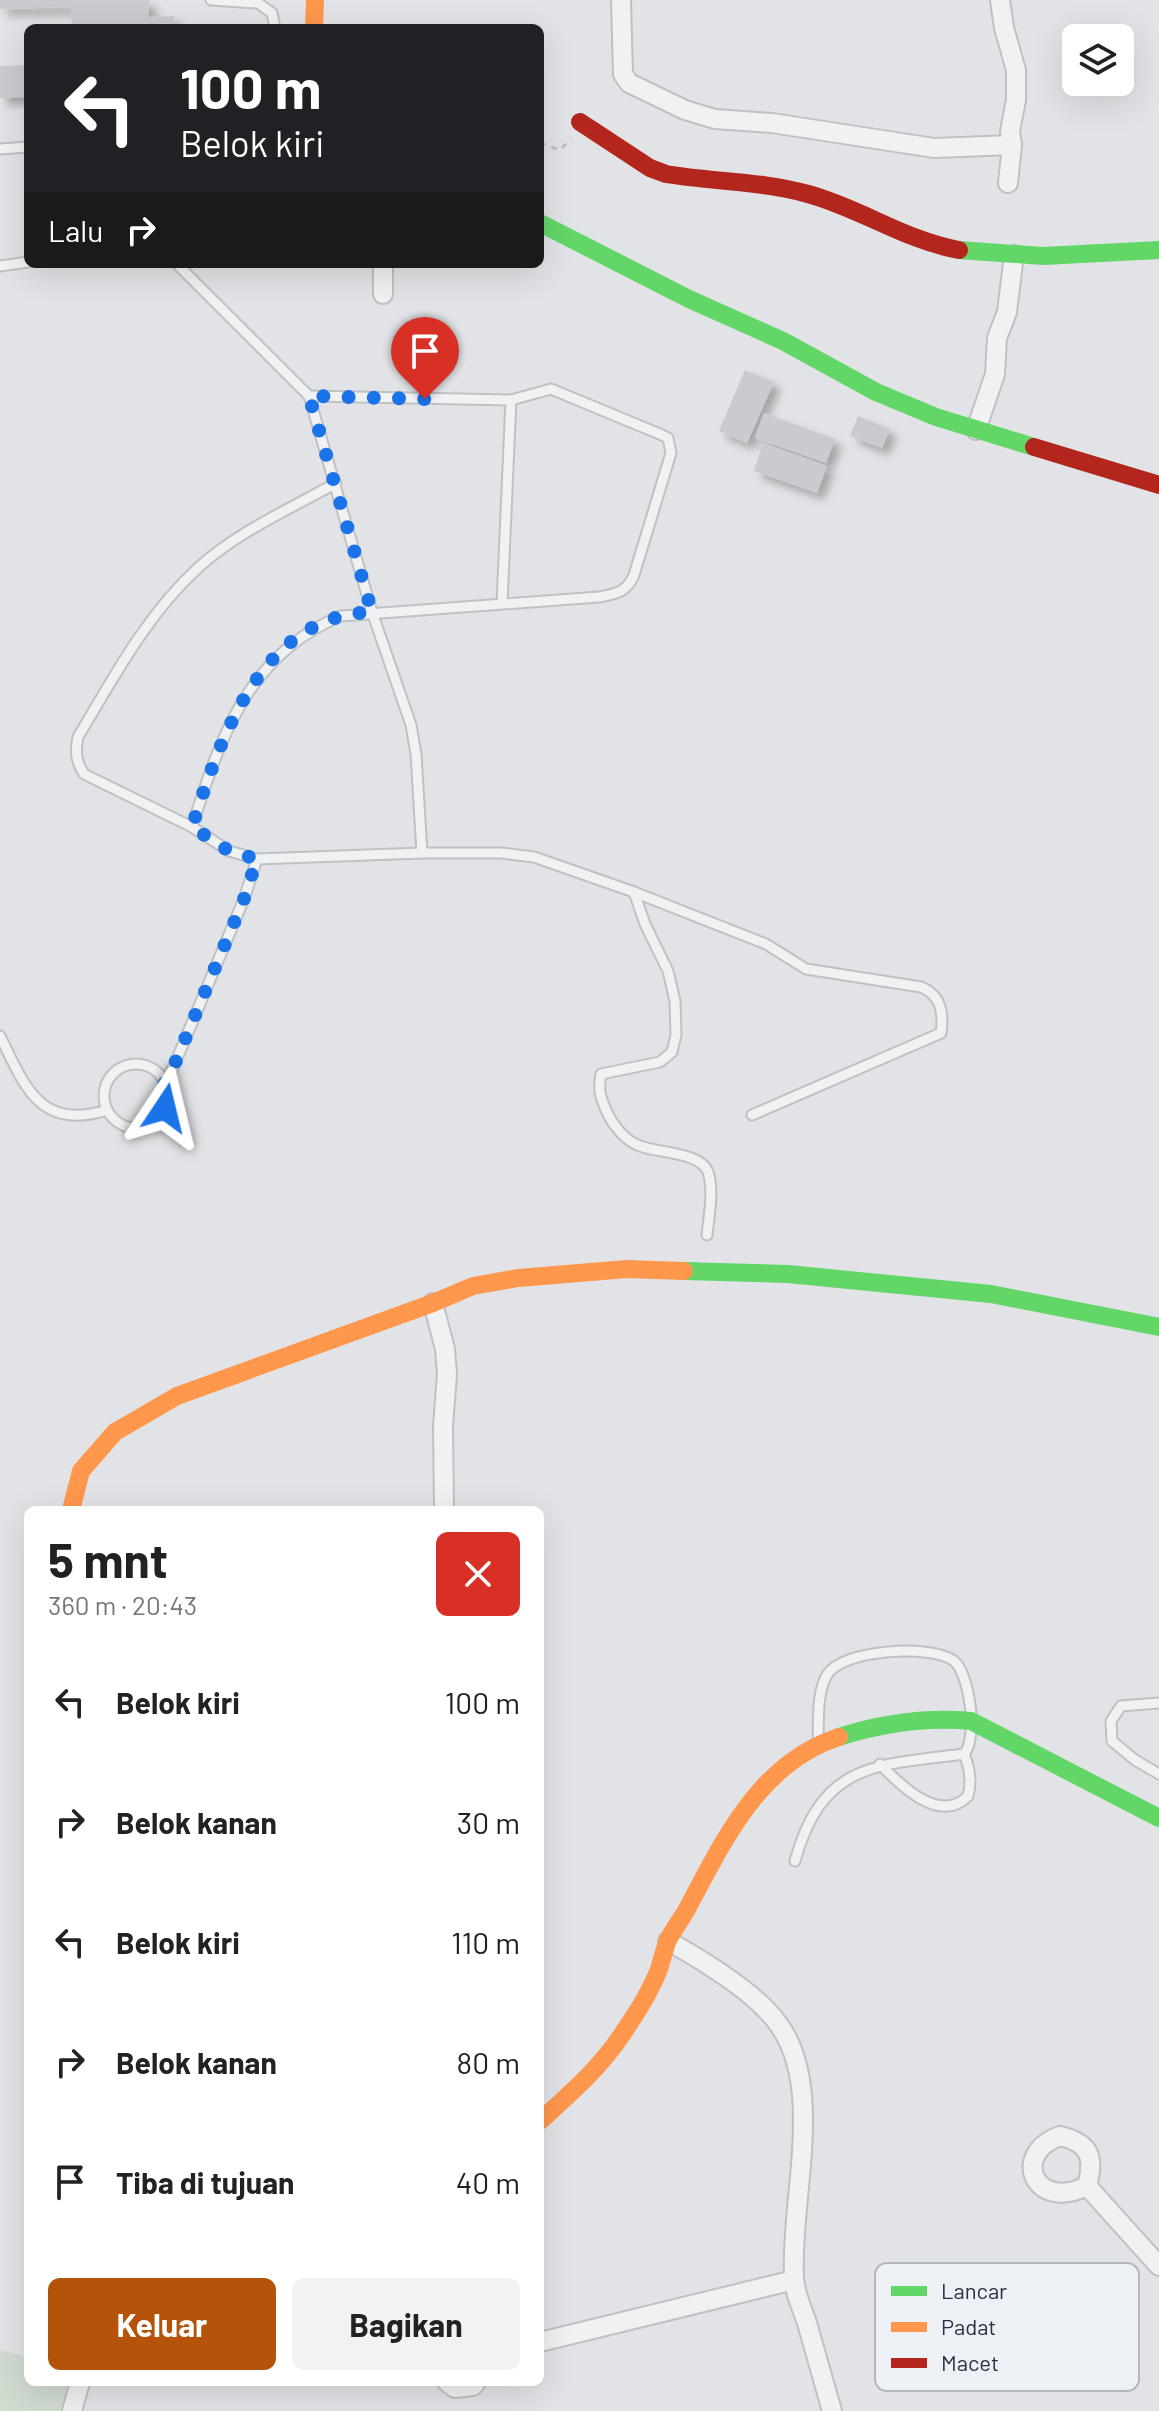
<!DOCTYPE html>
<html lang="id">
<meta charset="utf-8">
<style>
:root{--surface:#fff;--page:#f2f2f2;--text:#222;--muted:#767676;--accent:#b45309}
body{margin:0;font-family:Barlow,sans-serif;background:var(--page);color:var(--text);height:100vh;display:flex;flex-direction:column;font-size:30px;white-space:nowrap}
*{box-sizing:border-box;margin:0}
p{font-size:26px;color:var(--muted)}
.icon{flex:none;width:44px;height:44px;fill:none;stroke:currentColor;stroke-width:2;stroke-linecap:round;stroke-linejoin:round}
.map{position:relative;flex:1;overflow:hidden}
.side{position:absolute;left:24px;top:1506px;width:520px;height:880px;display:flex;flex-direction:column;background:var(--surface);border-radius:12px;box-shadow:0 8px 32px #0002}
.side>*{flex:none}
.top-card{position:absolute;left:24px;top:24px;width:520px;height:244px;border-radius:12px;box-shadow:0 8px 32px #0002;background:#202124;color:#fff;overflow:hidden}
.buttons{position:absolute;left:1062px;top:24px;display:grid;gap:16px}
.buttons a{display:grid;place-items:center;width:72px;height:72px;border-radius:12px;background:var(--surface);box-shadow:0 8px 32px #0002;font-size:40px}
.pin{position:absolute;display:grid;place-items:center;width:68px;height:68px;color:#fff;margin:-82px -34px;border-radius:50% 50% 50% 0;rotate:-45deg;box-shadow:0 0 8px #0007}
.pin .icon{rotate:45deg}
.me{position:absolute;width:88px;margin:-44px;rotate:10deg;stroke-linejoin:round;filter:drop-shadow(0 0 6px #0008)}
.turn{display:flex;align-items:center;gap:28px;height:168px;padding:0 24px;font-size:36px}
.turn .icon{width:104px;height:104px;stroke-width:2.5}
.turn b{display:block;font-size:56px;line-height:68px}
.then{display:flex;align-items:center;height:76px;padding:0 24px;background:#0003;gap:16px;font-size:30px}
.round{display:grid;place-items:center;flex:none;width:84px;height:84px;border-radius:12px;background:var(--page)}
.head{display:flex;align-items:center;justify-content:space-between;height:136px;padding:0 24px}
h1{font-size:48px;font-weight:700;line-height:60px}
.cta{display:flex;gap:16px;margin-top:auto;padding:16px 24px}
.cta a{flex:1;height:92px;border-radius:12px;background:var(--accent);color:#fff;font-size:32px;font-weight:700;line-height:92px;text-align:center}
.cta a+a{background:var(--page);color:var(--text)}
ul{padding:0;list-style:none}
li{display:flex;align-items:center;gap:24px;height:120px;padding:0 24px}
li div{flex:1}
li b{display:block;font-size:30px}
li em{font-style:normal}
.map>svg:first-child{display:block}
</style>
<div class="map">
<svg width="1159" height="2411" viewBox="0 0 1159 2411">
<defs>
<filter id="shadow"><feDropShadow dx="7" dy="7" stdDeviation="4" flood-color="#0004"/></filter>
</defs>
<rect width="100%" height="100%" fill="#e1e3e6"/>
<!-- green -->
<polygon fill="#d1dbd0" points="0,2350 28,2357 28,2382 68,2382 70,2411 0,2411"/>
<!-- building -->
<g fill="#c9cbcf" filter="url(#shadow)">
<polygon points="0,0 149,0 149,17 174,16 174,28 72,28 71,7 0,9"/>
<polygon points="28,65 28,97 0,98 0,66"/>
<polygon points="745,370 774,382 747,443 719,431"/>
<polygon points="764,413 835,439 826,463 755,438"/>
<polygon points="858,416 890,429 882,448 850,436"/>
<polygon points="763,443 827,466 817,493 754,471"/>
</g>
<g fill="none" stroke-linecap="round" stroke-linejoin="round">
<defs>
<g id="lane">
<polyline points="211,0 258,3 272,13 275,28"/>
<polyline points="0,149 28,147"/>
<path d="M 177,264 L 309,396 L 372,612 L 411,725 L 416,754 L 422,853 L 501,853 L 534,857 L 634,892 L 766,944 L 806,969 L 921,987 C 941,995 944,1013 941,1033 L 752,1115"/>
<polyline points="0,266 28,262"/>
<polyline points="502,603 511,400"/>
<path d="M 192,827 C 220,738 248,654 341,616 L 599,597 C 616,594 627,592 634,575 L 671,453 L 668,438 L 662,435 L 551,389 L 511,400 L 309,396"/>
<path d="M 257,859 L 229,851 L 192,827 L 84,774 C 76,762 75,752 78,737 C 114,677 147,614 199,567 C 239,531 290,509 336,483"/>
<path d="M 634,892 L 645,924 L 668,971 L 675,1001 L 676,1035 L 672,1052 L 660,1062 L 601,1074 C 598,1090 600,1096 606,1110 C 612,1124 625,1141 640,1146 C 657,1153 701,1152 708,1172 C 714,1190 709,1216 707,1235"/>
<path d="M 0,1036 C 25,1087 40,1131 107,1110"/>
<circle cx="136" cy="1096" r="32"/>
<polyline points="164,1082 173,1068 244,899 257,859 422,853"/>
<polyline points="1159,1703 1121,1706 1111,1721 1112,1741 1135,1760 1159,1774"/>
<path d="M 880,1764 C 900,1785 940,1825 968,1796 C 972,1781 970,1768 964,1754"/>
<path d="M 795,1861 C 822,1762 877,1765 964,1754 C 978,1739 970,1674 954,1661 C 932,1644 842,1649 827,1675 C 816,1694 819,1722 818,1743"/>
</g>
<g id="street">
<polyline points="621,0 623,74 629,83 685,110 715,119 772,123 934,148 1012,145"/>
<polyline points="1000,0 1004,28 1016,70 1016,100 1010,131 1012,145 1008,183"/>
<polyline points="383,294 383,264"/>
<polyline points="976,430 995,374 997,338 1007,312 1014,255"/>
<polyline points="433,1303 445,1349 447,1374 443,1426 444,1510"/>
<path d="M 668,1941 C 702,1960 757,1993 779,2025 C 825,2089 790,2201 794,2276 C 794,2292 802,2308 807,2323 C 815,2352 824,2382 832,2411"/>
<path d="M 1060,2136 C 1090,2143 1095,2157 1087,2186 C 1034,2212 1010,2154 1060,2136 Z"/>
<polyline points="1087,2186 1159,2266"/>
<polyline points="540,2342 794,2280"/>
<polyline points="447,2382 455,2388 473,2386 476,2382"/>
<polyline points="72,2411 80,2382"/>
</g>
</defs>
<!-- lane casing -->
<use href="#lane" stroke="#bfc1c4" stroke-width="13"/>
<!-- street casing -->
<use href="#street" stroke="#bfc1c4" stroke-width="22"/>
<!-- path -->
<polyline stroke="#bfc1c6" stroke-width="3" stroke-dasharray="6 6" stroke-linecap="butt" points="540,143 560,150 571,139"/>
<!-- lane -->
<use href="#lane" stroke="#f0f1f3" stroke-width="9"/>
<!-- street -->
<use href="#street" stroke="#f0f1f3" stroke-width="18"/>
<!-- fast -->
<g stroke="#63d668" stroke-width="18">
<polyline points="540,223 689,299 783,341 876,392 936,417 1034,447"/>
<polyline points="959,250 1043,256 1159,250"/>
<polyline points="684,1271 788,1274 991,1294 1159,1327"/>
<path d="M 839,1737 C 883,1723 926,1717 971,1721 L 1159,1818"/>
</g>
<!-- slow -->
<g stroke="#ff974d" stroke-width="18">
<polyline points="314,28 315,0"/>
<polyline points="71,1510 81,1471 115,1432 177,1396 433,1303 473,1286 518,1278 627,1269 684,1271"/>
<path d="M 540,2121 C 571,2093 600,2068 623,2033 C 636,2014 651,1991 659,1969 C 662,1960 664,1950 668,1940 C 673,1930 681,1920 687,1909 C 724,1840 759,1763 839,1737"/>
</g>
<!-- jam -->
<g stroke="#b3261e" stroke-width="18">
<path d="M 580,122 L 650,168 L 666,174 C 713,182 762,181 808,194 C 860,208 904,240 959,250"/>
<polyline points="1034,447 1159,485"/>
</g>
</g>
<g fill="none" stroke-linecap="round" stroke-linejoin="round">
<!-- route -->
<path stroke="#1a73e8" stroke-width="14" stroke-dasharray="0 25.2" d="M 165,1108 L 167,1090 L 164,1082 L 173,1068 L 244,899 L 257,859 L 229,851 L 192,827 C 217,750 252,639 342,616 C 352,613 362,613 372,612 L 309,396 L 425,399"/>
</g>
<!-- legend -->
<rect x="875" y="2263" width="264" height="128" rx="12" fill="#edf1f6" stroke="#b1b7c0" stroke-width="2"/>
<rect x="891" y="2286" width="36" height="10" fill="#63d668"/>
<rect x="891" y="2322" width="36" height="10" fill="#ff974d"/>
<rect x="891" y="2358" width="36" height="10" fill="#b3261e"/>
<g font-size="22" fill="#253042">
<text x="941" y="2299">Lancar</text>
<text x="941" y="2335">Padat</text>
<text x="941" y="2371">Macet</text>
</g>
</svg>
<div class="buttons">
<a><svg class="icon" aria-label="layers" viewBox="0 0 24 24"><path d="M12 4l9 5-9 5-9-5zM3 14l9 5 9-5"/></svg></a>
</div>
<div class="pin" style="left:425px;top:399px;background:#d93025"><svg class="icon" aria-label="arrive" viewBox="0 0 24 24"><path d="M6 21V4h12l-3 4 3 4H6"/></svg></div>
<svg class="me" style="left:165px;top:1108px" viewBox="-20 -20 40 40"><path d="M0-17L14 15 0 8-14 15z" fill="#1a73e8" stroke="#fff" stroke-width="4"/></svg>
<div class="top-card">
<div class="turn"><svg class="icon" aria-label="left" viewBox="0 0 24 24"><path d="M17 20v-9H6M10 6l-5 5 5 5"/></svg><div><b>100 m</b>Belok kiri</div></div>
<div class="then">Lalu<svg class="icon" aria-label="right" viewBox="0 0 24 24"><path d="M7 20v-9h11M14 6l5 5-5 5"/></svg></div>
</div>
<section class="side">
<div class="head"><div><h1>5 mnt</h1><p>360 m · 20:43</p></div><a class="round" style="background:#d93025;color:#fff"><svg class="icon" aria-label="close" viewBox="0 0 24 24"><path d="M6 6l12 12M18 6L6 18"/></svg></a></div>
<ul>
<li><svg class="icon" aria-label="left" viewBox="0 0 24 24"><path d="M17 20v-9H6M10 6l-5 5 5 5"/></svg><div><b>Belok kiri</b></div><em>100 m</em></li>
<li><svg class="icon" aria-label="right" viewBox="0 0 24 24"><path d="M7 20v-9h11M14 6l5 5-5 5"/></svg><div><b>Belok kanan</b></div><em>30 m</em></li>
<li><svg class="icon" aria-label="left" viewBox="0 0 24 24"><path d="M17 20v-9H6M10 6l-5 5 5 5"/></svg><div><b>Belok kiri</b></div><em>110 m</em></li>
<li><svg class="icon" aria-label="right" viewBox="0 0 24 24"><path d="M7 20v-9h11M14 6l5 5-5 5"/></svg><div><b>Belok kanan</b></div><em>80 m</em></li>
<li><svg class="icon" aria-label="arrive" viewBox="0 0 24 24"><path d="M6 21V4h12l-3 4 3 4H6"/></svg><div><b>Tiba di tujuan</b></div><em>40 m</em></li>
</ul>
<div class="cta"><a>Keluar</a><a>Bagikan</a></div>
</section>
</div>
